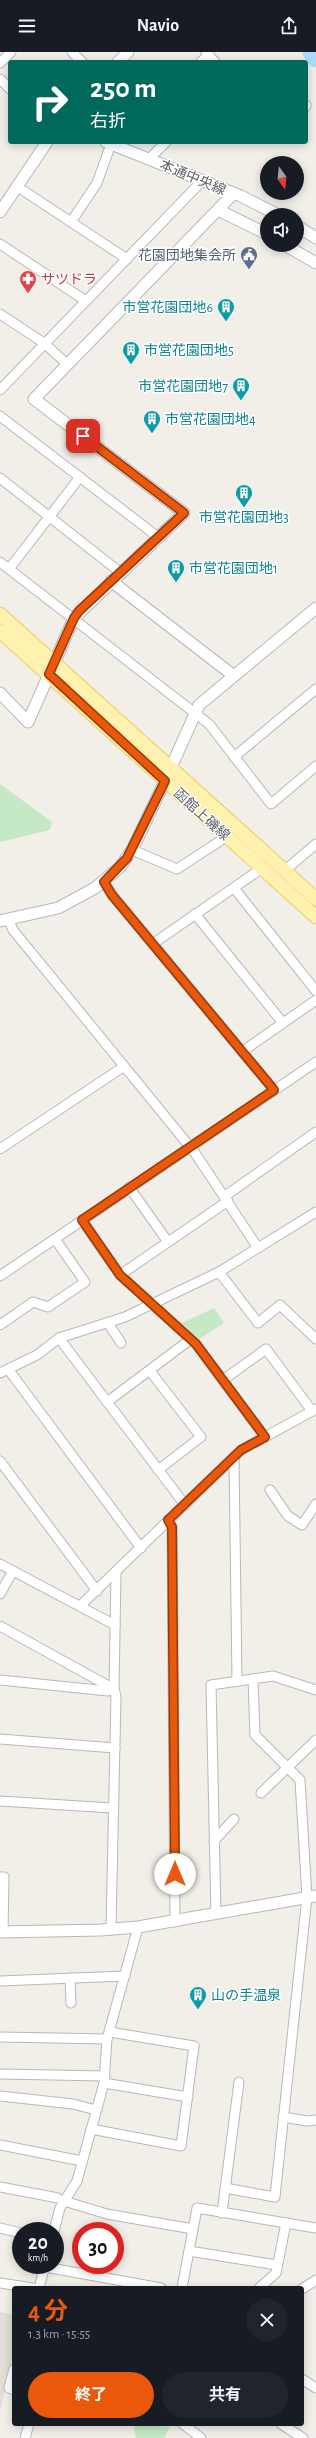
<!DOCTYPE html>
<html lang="ja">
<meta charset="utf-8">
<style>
:root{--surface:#171b24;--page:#20242c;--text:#f1f3f6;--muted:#9ea1a6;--accent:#ea580c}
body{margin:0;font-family:"Alegreya Sans","Noto Sans JP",sans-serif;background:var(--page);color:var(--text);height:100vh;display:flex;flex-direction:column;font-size:15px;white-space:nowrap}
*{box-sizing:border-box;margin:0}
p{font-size:13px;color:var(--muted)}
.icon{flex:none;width:22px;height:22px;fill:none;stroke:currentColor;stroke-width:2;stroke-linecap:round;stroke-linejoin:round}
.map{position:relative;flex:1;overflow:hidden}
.drawer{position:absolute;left:12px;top:2234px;width:292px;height:140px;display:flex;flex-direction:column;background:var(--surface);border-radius:4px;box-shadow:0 2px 10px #0003}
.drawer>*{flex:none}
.guide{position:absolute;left:8px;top:8px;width:300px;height:84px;border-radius:4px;box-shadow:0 2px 10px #0003;background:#00695c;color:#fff;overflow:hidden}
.needle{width:26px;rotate:165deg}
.controls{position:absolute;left:260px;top:104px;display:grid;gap:8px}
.controls a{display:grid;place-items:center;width:44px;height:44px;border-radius:50%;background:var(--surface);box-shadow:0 2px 10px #0003;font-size:20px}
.speed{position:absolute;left:12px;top:2170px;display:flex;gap:8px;font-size:20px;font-weight:700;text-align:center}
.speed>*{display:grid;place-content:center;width:52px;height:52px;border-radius:50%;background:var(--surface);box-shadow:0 2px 10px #0003;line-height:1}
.speed small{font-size:10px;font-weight:400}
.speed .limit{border:6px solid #d22;background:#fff;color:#111}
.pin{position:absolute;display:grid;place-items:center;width:34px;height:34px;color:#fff;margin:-17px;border-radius:8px;box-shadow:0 2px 6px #0006}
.me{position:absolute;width:44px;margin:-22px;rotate:0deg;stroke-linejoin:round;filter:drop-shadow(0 0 3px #0008)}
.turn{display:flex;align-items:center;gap:14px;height:84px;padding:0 16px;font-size:18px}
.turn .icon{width:52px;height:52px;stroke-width:2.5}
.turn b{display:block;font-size:28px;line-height:34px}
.round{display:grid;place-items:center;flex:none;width:42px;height:42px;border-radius:21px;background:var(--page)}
.head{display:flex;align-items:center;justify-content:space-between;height:68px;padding:0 16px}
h1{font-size:24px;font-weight:700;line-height:30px;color:var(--accent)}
.button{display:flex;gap:8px;margin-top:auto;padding:8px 16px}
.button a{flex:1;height:46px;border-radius:24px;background:var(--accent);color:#fff;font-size:16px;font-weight:700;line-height:46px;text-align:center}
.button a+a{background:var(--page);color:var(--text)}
header{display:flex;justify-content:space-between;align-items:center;height:52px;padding:0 16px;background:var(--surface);font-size:18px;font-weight:700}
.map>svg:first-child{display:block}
</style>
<header><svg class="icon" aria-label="menu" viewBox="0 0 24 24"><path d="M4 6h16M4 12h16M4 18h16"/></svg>Navio<svg class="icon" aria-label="share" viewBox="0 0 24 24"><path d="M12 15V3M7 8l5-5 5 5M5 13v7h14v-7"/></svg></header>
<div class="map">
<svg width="316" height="2386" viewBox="0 0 316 2386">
<rect width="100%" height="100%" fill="#f1efe8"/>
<!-- education -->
<polygon fill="#e1ded6" points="0,2260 14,2263 14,2298 0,2360"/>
<!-- green -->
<g fill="#c5e8c5">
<polygon points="0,732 52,770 50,778 0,790"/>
<polygon points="214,1256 224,1271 199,1287 182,1271"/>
<polygon points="133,2372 170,2375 164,2386 136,2386"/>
</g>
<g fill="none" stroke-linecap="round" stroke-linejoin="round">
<!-- river -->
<polyline stroke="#aadaff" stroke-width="17" points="311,0 316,7"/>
<defs>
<g id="minor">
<polyline points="72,0 82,10"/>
<polyline points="206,0 215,10"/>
<polyline points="201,10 208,3"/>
<polyline points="0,11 11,0"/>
<polyline points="0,27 10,37"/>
<polyline points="306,53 306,54"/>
<polyline points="149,107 166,90"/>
<polyline points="24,139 127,207"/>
<polyline points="71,170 97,131 111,92"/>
<polyline points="0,192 86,249"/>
<polyline points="0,262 44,291 67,312"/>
<polyline points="0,338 202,129"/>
<polyline points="0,364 158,485"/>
<polyline points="0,426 121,521"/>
<polyline points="0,510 209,672 271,752 316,714"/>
<polyline points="9,517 80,425"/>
<polyline points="234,705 316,637"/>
<polyline points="137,800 177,817 220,789"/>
<polyline points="284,819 316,792"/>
<polyline points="104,830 112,843 274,1038"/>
<polyline points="234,836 316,939"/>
<polyline points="195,862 283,971"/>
<polyline points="8,867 13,878 195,1101 258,1196"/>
<polyline points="154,891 255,821"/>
<polyline points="243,999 316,948"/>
<polyline points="0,1097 123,1015"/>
<polyline points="129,1135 168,1190"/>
<polyline points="225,1144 316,1080"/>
<polyline points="82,1168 120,1223 196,1292 265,1385"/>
<polyline points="219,1220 258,1271 280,1253 316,1287"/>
<polyline points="120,1223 228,1149"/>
<polyline points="0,1224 316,1010"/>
<polyline points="108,1271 121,1291"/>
<polyline points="0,1273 33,1250 48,1255 85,1230 55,1187"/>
<polyline points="59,1286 185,1453"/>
<polyline points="8,1317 141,1496"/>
<polyline points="150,1319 201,1385 158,1418"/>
<polyline points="0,1321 37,1303 59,1286 125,1265 219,1220 316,1160"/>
<polyline points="223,1328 266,1297 312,1359"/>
<polyline points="107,1350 191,1287"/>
<polyline points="234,1405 237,1629"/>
<polyline points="0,1409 97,1539"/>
<polyline points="270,1438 288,1464 302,1473 316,1452"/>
<polyline points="168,1468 172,1475 175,1870"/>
<polyline points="0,1512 115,1573"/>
<polyline points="0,1542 13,1519"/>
<polyline points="80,1554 241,1398 316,1357"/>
<polyline points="0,1574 114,1637"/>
<polyline points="0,1628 108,1639 114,1637"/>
<polyline points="0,1687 115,1696"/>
<polyline points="261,1741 316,1688"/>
<polyline points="0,1749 112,1756"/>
<polyline points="214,1789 234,1767"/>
<polyline points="0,1825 4,1825 3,1880"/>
<polyline points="216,1862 211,1633 273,1624 316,1638"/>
<polyline points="111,1877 116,1644 114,1637 116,1521"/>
<polyline points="70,1926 71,1951"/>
<polyline points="0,1929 125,1924"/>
<polyline points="0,1985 107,1987"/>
<polyline points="0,2022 105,2024"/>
<polyline points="104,2031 188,2045"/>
<polyline points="0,2044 73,2052 96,2058"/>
<polyline points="283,2065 307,2069 316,2068"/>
<polyline points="91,2077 181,2094 194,1994 110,1980"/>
<polyline points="0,2093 82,2109"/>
<polyline points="0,2135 58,2146"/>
<polyline points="225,2136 275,2145 307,1845 300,1728 255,1683 253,1627"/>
<polyline points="64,2149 107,2162 193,2177"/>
<polyline points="222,2161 239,2030"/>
<polyline points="0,2176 21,2181"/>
<polyline points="54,2179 60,2156 77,2129 104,2031 107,1987 138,1875"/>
<polyline points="189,2199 277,2213"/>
<polyline points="45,2215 161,2236"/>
<polyline points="0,2231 33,2236"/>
<polyline points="39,2236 45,2213"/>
<polyline points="182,2236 197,2156 316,2176"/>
<polyline points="259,2236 276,2221 286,2171"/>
<polyline points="302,2237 316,2228"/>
<polyline points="14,2317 9,2336 14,2338"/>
<polyline points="302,2327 316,2336"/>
<polyline points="183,2372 201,2386"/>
<polyline points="281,2372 303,2386"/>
<polyline points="25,2386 29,2372"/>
</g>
<g id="tertiary">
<polyline points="118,10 128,0"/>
<polyline points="106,90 241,144 278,163"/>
<polyline points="218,158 267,182"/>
<polyline points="0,160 47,90"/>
<polyline points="297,174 316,186"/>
<polyline points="285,193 316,211"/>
<polyline points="111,529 234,624"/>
<polyline points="0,641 28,670 74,566 184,461 34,347 233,142"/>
<polyline points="0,869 58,856 95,836 120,815 132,798 165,729 199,653 316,556"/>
<polyline points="0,1880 101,1878 138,1875 316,1844"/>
</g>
<g id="primary">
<polyline points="0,562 316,847"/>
<polyline points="0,579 316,865"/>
</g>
</defs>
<!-- minor casing -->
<use href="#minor" stroke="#b5b8bc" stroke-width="11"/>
<!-- tertiary casing -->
<use href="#tertiary" stroke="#b5b8bc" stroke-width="13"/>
<!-- primary casing -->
<use href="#primary" stroke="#f2c960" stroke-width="15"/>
<!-- minor -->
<use href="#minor" stroke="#fff" stroke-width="9"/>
<!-- tertiary -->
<use href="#tertiary" stroke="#fff" stroke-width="11"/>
<!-- primary -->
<use href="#primary" stroke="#fff2af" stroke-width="13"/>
</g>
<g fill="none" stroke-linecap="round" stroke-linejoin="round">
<defs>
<polyline id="route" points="83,384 184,461 79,559 74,566 49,622 165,729 127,806 104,830 112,843 274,1038 82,1168 120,1223 196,1292 265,1385 241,1398 168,1468 172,1475 175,1822"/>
</defs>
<!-- route casing -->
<use href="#route" stroke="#983908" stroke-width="10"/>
<!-- route -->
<use href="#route" stroke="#ea580c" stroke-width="7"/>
</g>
<!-- icons -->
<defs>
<symbol id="civic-pin" viewBox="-11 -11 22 30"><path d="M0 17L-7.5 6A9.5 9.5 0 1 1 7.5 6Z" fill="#5c6f8a" stroke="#fff"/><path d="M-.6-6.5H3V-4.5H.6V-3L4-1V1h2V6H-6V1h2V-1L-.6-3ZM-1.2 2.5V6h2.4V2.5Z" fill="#fff"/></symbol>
<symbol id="pharmacy-pin" viewBox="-11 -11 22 30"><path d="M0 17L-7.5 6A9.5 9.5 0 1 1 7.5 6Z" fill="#e0444e" stroke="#fff"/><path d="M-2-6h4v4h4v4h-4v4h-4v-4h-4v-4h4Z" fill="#fff"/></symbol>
<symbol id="building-pin" viewBox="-11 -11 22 30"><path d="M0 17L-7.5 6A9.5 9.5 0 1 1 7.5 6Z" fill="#0f9aa8" stroke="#fff"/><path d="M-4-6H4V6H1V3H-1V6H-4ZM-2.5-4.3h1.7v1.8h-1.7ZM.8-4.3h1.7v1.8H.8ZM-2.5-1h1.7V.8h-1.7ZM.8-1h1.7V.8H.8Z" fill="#fff"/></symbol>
</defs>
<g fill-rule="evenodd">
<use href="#civic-pin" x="239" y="193" width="20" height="27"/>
<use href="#pharmacy-pin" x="18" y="217" width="20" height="27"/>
<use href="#building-pin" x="216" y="245" width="20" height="27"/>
<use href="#building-pin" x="121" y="288" width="20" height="27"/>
<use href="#building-pin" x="231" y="324" width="20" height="27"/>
<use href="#building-pin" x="142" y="357" width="20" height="27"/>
<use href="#building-pin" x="234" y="431" width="20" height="27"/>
<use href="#building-pin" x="166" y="506" width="20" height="27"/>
<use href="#building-pin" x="188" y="1933" width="20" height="27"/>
</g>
<g text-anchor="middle" stroke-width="3" stroke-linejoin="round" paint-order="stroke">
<!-- street labels -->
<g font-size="14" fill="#5f6368" stroke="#fff">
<text transform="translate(193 125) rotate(23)" y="5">本通中央線</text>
<text transform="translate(202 762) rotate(42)" y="5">函館上磯線</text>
</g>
<!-- service labels -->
<g font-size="14" fill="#4e5e75" stroke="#fff" text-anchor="end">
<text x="236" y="208">花園団地集会所</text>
</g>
<!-- health labels -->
<g font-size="14" fill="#be3a42" stroke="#fff" text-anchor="start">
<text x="41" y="232">サツドラ</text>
</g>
<!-- culture labels -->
<g font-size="14" fill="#0d838f" stroke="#fff" text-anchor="start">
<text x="213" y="260" text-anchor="end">市営花園団地6</text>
<text x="144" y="303">市営花園団地5</text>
<text x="228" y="339" text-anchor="end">市営花園団地7</text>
<text x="165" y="372">市営花園団地4</text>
<text x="244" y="470" text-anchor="middle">市営花園団地3</text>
<text x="189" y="521">市営花園団地1</text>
<text x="211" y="1948">山の手温泉</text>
</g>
</g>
</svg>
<div class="controls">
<a><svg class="needle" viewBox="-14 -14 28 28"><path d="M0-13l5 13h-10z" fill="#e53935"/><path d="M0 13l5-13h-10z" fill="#9ea1a6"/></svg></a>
<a><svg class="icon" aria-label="sound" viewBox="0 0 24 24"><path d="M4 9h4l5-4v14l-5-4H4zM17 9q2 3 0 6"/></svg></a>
</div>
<div class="speed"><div>20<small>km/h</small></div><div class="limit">30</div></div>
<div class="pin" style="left:83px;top:384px;background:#d93025"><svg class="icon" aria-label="arrive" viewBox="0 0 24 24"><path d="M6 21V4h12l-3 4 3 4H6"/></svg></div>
<svg class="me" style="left:175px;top:1822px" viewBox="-20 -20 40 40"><circle r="19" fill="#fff"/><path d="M0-13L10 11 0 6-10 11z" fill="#ea580c"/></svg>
<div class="guide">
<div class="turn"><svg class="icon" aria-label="right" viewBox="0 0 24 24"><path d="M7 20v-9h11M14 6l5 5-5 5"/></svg><div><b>250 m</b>右折</div></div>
</div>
<section class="drawer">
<div class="head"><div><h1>4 分</h1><p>1.3 km · 15:55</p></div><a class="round"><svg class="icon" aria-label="close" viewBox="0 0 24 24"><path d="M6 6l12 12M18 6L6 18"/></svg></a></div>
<div class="button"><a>終了</a><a>共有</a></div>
</section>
</div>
